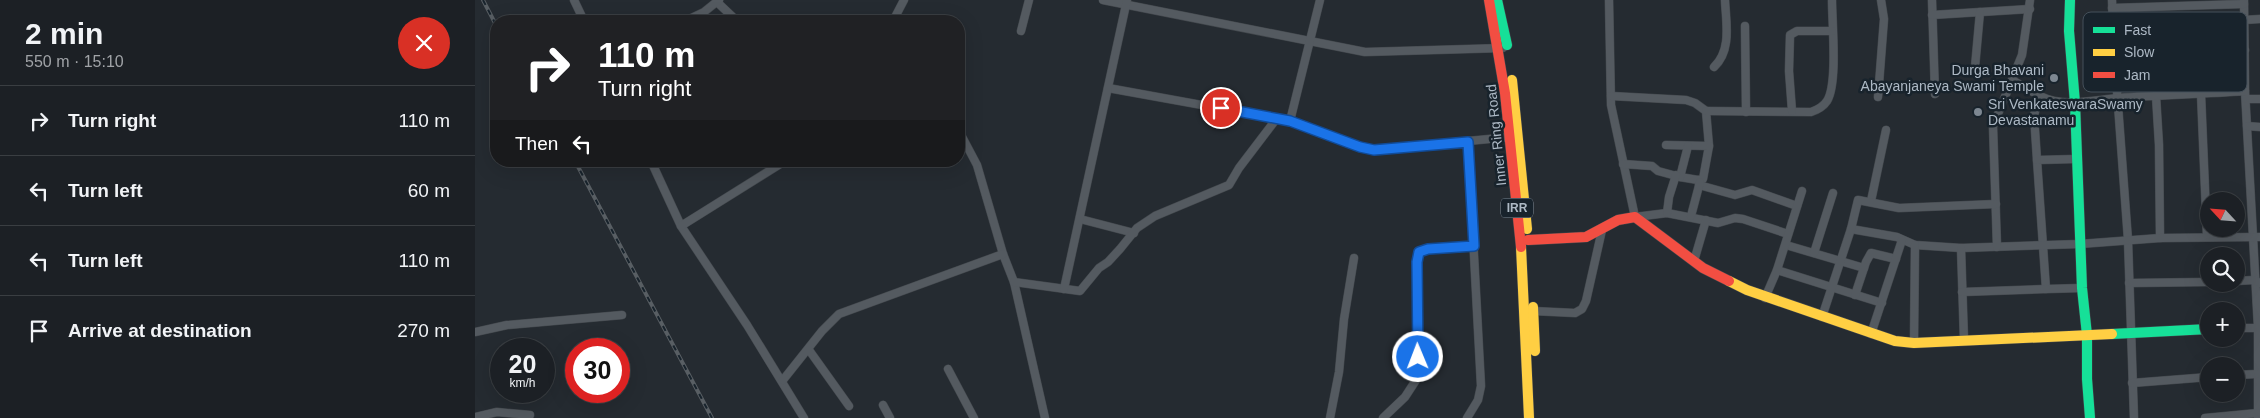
<!DOCTYPE html>
<meta charset="utf-8">
<style>
:root{--surface:#1c2025;--page:#292d32;--text:#f1f3f6;--muted:#a0a3a7;--line:#3a3e42}
body{margin:0;font-family:Helvetica,sans-serif;background:var(--page);color:var(--text);height:100vh;display:flex;flex-direction:column;font-size:19px;white-space:nowrap}
*{box-sizing:border-box;margin:0}
p{font-size:16px;color:var(--muted)}
.icon{flex:none;width:28px;height:28px;fill:none;stroke:currentColor;stroke-width:2;stroke-linecap:round;stroke-linejoin:round}
.map{position:relative;flex:1;overflow:hidden}
.sheet{display:flex;flex-direction:column;background:var(--surface);width:475px}
.sheet>*{flex:none}
.guide{position:absolute;left:15px;top:15px;width:475px;height:152px;border-radius:20px;box-shadow:0 5px 20px #0002,0 0 0 1px var(--line);background:#202124;color:#fff;overflow:hidden}
.needle{width:32px;rotate:296deg}
.tools{position:absolute;left:1725px;top:192px;display:grid;gap:10px}
.tools a{display:grid;place-items:center;width:45px;height:45px;border-radius:50%;background:var(--surface);box-shadow:0 5px 20px #0002,0 0 0 1px var(--line);font-size:25px}
.speed{position:absolute;left:15px;top:338px;display:flex;gap:10px;font-size:25px;font-weight:700;text-align:center}
.speed>*{display:grid;place-content:center;width:65px;height:65px;border-radius:50%;background:var(--surface);box-shadow:0 5px 20px #0002,0 0 0 1px var(--line);line-height:1}
.speed small{font-size:12px;font-weight:400}
.speed .limit{border:8px solid #d22;background:#fff;color:#111}
.pin{position:absolute;display:grid;place-items:center;width:42px;height:42px;color:#fff;margin:-21px;border:2px solid #fff;border-radius:50%;box-shadow:0 1px 5px #0007}
.me{position:absolute;width:55px;margin:-28px;rotate:359deg;stroke-linejoin:round;filter:drop-shadow(0 0 4px #0008)}
.turn{display:flex;align-items:center;gap:18px;height:105px;padding:0 25px;font-size:22px}
.turn .icon{width:65px;height:65px;stroke-width:2.5}
.turn b{display:block;font-size:35px;line-height:42px}
.then{display:flex;align-items:center;height:48px;padding:0 25px;background:#0003;gap:10px;font-size:19px}
.round{display:grid;place-items:center;flex:none;width:52px;height:52px;border-radius:26px;background:var(--page)}
.head{display:flex;align-items:center;justify-content:space-between;height:85px;padding:0 25px}
h1{font-size:30px;font-weight:700;line-height:38px}
ul{padding:0;list-style:none}
li{display:flex;align-items:center;gap:15px;height:70px;padding:0 25px;border-top:1px solid var(--line)}
li div{flex:1}
li b{display:block;font-size:19px}
li em{font-style:normal}
main{display:flex;flex:1;min-height:0}
.map>svg:first-child{display:block}
</style>
<main>
<section class="sheet">
<div class="head"><div><h1>2 min</h1><p>550 m · 15:10</p></div><a class="round" style="background:#d93025;color:#fff"><svg class="icon" aria-label="close" viewBox="0 0 24 24"><path d="M6 6l12 12M18 6L6 18"/></svg></a></div>
<ul>
<li><svg class="icon" aria-label="right" viewBox="0 0 24 24"><path d="M7 20v-9h11M14 6l5 5-5 5"/></svg><div><b>Turn right</b></div><em>110 m</em></li>
<li><svg class="icon" aria-label="left" viewBox="0 0 24 24"><path d="M17 20v-9H6M10 6l-5 5 5 5"/></svg><div><b>Turn left</b></div><em>60 m</em></li>
<li><svg class="icon" aria-label="left" viewBox="0 0 24 24"><path d="M17 20v-9H6M10 6l-5 5 5 5"/></svg><div><b>Turn left</b></div><em>110 m</em></li>
<li><svg class="icon" aria-label="arrive" viewBox="0 0 24 24"><path d="M6 21V4h12l-3 4 3 4H6"/></svg><div><b>Arrive at destination</b></div><em>270 m</em></li>
</ul>
</section>
<div class="map">
<svg width="1785" height="418" viewBox="0 0 1785 418">
<rect width="100%" height="100%" fill="#252b31"/>
<g fill="none" stroke-linecap="round" stroke-linejoin="round">
<defs>
<g id="street">
<polyline points="99,0 109,21"/>
<polyline points="628,0 890,52 1028,48"/>
<polyline points="1134,0 1136,105 1160,217 1192,213 1243,223 1260,218 1268,219 1313,234"/>
<polyline points="1457,0 1460,94"/>
<polyline points="1637,0 1639,51 1653,240 1659,418"/>
<polyline points="1769,0 1770,91 1783,328 1783,418"/>
<polyline points="243,3 262,21"/>
<polyline points="1637,8 1769,4"/>
<polyline points="1457,15 1555,9"/>
<polyline points="1769,20 1785,19"/>
<polyline points="210,21 229,12 244,0"/>
<polyline points="418,21 429,0"/>
<polyline points="1270,26 1271,112"/>
<polyline points="546,31 554,0"/>
<polyline points="1639,51 1770,50"/>
<path d="M 1239,67 C 1257,50 1251,23 1250,0"/>
<polyline points="1500,67 1505,12"/>
<polyline points="1537,80 1565,96"/>
<polyline points="633,88 815,121 885,147 899,150 1035,137"/>
<polyline points="1726,94 1732,237"/>
<polyline points="1136,96 1211,100 1220,103 1231,111 1234,146"/>
<polyline points="1681,96 1684,145 1685,238"/>
<polyline points="1403,97 1409,19 1406,0"/>
<polyline points="1771,99 1785,99"/>
<path d="M 1231,111 L 1336,112 C 1342,110 1348,107 1352,101 C 1363,84 1357,23 1357,0"/>
<polyline points="1317,111 1314,71 1315,35 1322,31 1357,31"/>
<polyline points="815,121 845,0"/>
<polyline points="1772,126 1785,127"/>
<polyline points="484,131 502,165 528,254 539,282 570,418"/>
<polyline points="1601,159 1562,160 1571,289 1607,288"/>
<path d="M 1562,160 L 1559,115 L 1565,96 C 1590,108 1618,100 1644,98 C 1686,95 1728,94 1770,91"/>
<polyline points="176,161 206,226 272,325 329,418"/>
<polyline points="1148,164 1177,166 1183,171 1205,177 1223,180 1228,179 1234,146 1191,145"/>
<polyline points="1205,177 1213,146"/>
<polyline points="1224,185 1260,195 1277,190 1322,206"/>
<polyline points="1396,201 1411,130"/>
<polyline points="1192,213 1194,197 1201,175"/>
<polyline points="1216,216 1225,182"/>
<polyline points="605,219 659,233"/>
<polyline points="206,226 310,161"/>
<polyline points="1376,229 1422,237 1440,245 1486,248 1605,244 1685,238 1785,237"/>
<polyline points="1311,245 1389,268"/>
<polyline points="1522,247 1518,126 1547,55 1555,0"/>
<polyline points="1486,248 1489,340"/>
<polyline points="1339,253 1358,193"/>
<polyline points="1219,261 1231,220"/>
<polyline points="1302,270 1407,303"/>
<polyline points="1761,281 1779,280 1785,283"/>
<polyline points="539,282 605,291 624,268 633,262 645,249 662,228 680,216 754,185 764,168 802,118"/>
<polyline points="1654,283 1734,282"/>
<polyline points="589,289 652,0"/>
<polyline points="1487,292 1571,289"/>
<polyline points="1380,295 1391,262 1396,253 1421,259"/>
<polyline points="1290,298 1302,270 1327,191"/>
<polyline points="1058,311 1100,313 1107,309 1111,301 1127,230"/>
<polyline points="1347,317 1376,229 1383,200 1424,208 1521,204"/>
<polyline points="1761,328 1785,328"/>
<polyline points="0,332 32,325 147,315"/>
<polyline points="1396,334 1427,240"/>
<polyline points="1439,343 1440,245"/>
<polyline points="334,350 374,406"/>
<polyline points="473,369 499,418"/>
<polyline points="1761,375 1782,374"/>
<polyline points="308,380 347,331 364,314 528,254"/>
<polyline points="1657,383 1734,377"/>
<polyline points="408,405 415,418"/>
<polyline points="0,417 22,412 55,415"/>
<polyline points="855,418 864,372 869,319 879,258"/>
<polyline points="908,418 930,397 943,377 942,262 944,252 953,249 999,246"/>
<polyline points="992,418 1003,400 1006,386 993,143"/>
<polyline points="1730,418 1783,413"/>
</g>
<g id="fast">
<polyline points="1022,0 1032,45"/>
<polyline points="1595,0 1594,31 1600,103 1607,288 1612,335 1612,379 1615,418"/>
<polyline points="1637,334 1734,329"/>
</g>
<g id="slow">
<polyline points="1037,80 1052,229"/>
<polyline points="1046,247 1054,418"/>
<polyline points="1254,281 1272,290 1420,341 1439,343 1637,334"/>
<polyline points="1058,307 1060,351"/>
</g>
<g id="jam">
<polyline points="1014,0 1030,93 1046,247"/>
<polyline points="1053,240 1111,237 1143,220 1160,217 1228,268 1254,281"/>
</g>
</defs>
<!-- street casing -->
<use href="#street" stroke="#42474c" stroke-width="9"/>
<!-- fast casing -->
<use href="#fast" stroke="#42474c" stroke-width="11"/>
<!-- slow casing -->
<use href="#slow" stroke="#42474c" stroke-width="11"/>
<!-- jam casing -->
<use href="#jam" stroke="#42474c" stroke-width="11"/>
<!-- street -->
<use href="#street" stroke="#545a60" stroke-width="8"/>
<!-- fast -->
<use href="#fast" stroke="#16e098" stroke-width="10"/>
<!-- slow -->
<use href="#slow" stroke="#ffcf43" stroke-width="10"/>
<!-- jam -->
<use href="#jam" stroke="#f24e42" stroke-width="10"/>
<defs>
<g id="rail">
<polyline points="8,0 21,25"/>
<polyline points="100,161 237,418"/>
</g>
</defs>
<!-- rail casing -->
<use href="#rail" stroke="#585e63" stroke-width="4"/>
<!-- rail -->
<use href="#rail" stroke="#18232c" stroke-width="2" stroke-dasharray="5.5" stroke-linecap="butt"/>
</g>
<g fill="none" stroke-linecap="round" stroke-linejoin="round">
<defs>
<polyline id="route" points="746,108 815,121 885,147 899,150 993,142 999,246 953,249 944,252 942,262 943,357"/>
</defs>
<!-- route casing -->
<use href="#route" stroke="#114b97" stroke-width="12"/>
<!-- route -->
<use href="#route" stroke="#1a73e8" stroke-width="9"/>
</g>
<!-- markers -->
<g fill="#7d8791" stroke="#18232c" stroke-width="2">
<circle cx="1579" cy="78" r="5"/>
<circle cx="1503" cy="112" r="5"/>
</g>
<g text-anchor="middle" stroke-width="5" stroke-linejoin="round" paint-order="stroke">
<!-- shield labels -->
<rect fill="#18232c" stroke="#808c97" stroke-width="1" x="1026" y="198.5" width="32" height="19" rx="4"/>
<g font-size="12" font-weight="bold" fill="#adb9c5">
<text x="1042" y="212">IRR</text>
</g>
<!-- poi labels -->
<g font-size="14" fill="#adb9c5" stroke="#18232c" text-anchor="end">
<text x="1569" y="75">Durga Bhavani<tspan x="1569" dy="16">Abayanjaneya Swami Temple</tspan></text>
<text x="1513" y="109" text-anchor="start">Sri VenkateswaraSwamy<tspan x="1513" dy="16">Devastanamu</tspan></text>
</g>
<!-- street labels -->
<g font-size="14" fill="#adb9c5" stroke="#18232c">
<text transform="translate(1021 135) rotate(-96)" y="5">Inner Ring Road</text>
</g>
</g>
<!-- legend -->
<rect x="1608" y="12" width="164" height="80" rx="8" fill="#18232c" stroke="#45505a" stroke-width="1"/>
<rect x="1618" y="27" width="22" height="6" fill="#16e098"/>
<rect x="1618" y="49" width="22" height="7" fill="#ffcf43"/>
<rect x="1618" y="72" width="22" height="6" fill="#f24e42"/>
<g font-size="14" fill="#adb9c5">
<text x="1649" y="35">Fast</text>
<text x="1649" y="57">Slow</text>
<text x="1649" y="80">Jam</text>
</g>
</svg>
<div class="tools">
<a><svg class="needle" viewBox="-14 -14 28 28"><path d="M0-13l5 13h-10z" fill="#e53935"/><path d="M0 13l5-13h-10z" fill="#a0a3a7"/></svg></a>
<a><svg class="icon" aria-label="search" viewBox="0 0 24 24"><circle cx="10" cy="10" r="6"/><path d="M15 15l6 6"/></svg></a>
<a>+</a>
<a>−</a>
</div>
<div class="speed"><div>20<small>km/h</small></div><div class="limit">30</div></div>
<div class="pin" style="left:746px;top:108px;background:#d93025"><svg class="icon" aria-label="arrive" viewBox="0 0 24 24"><path d="M6 21V4h12l-3 4 3 4H6"/></svg></div>
<svg class="me" style="left:943px;top:357px" viewBox="-20 -20 40 40"><circle r="17" fill="#1a73e8" stroke="#fff" stroke-width="3"/><path d="M0-11L8 9 0 5-8 9z" fill="#fff"/></svg>
<div class="guide">
<div class="turn"><svg class="icon" aria-label="right" viewBox="0 0 24 24"><path d="M7 20v-9h11M14 6l5 5-5 5"/></svg><div><b>110 m</b>Turn right</div></div>
<div class="then">Then<svg class="icon" aria-label="left" viewBox="0 0 24 24"><path d="M17 20v-9H6M10 6l-5 5 5 5"/></svg></div>
</div>
</div>
</main>
